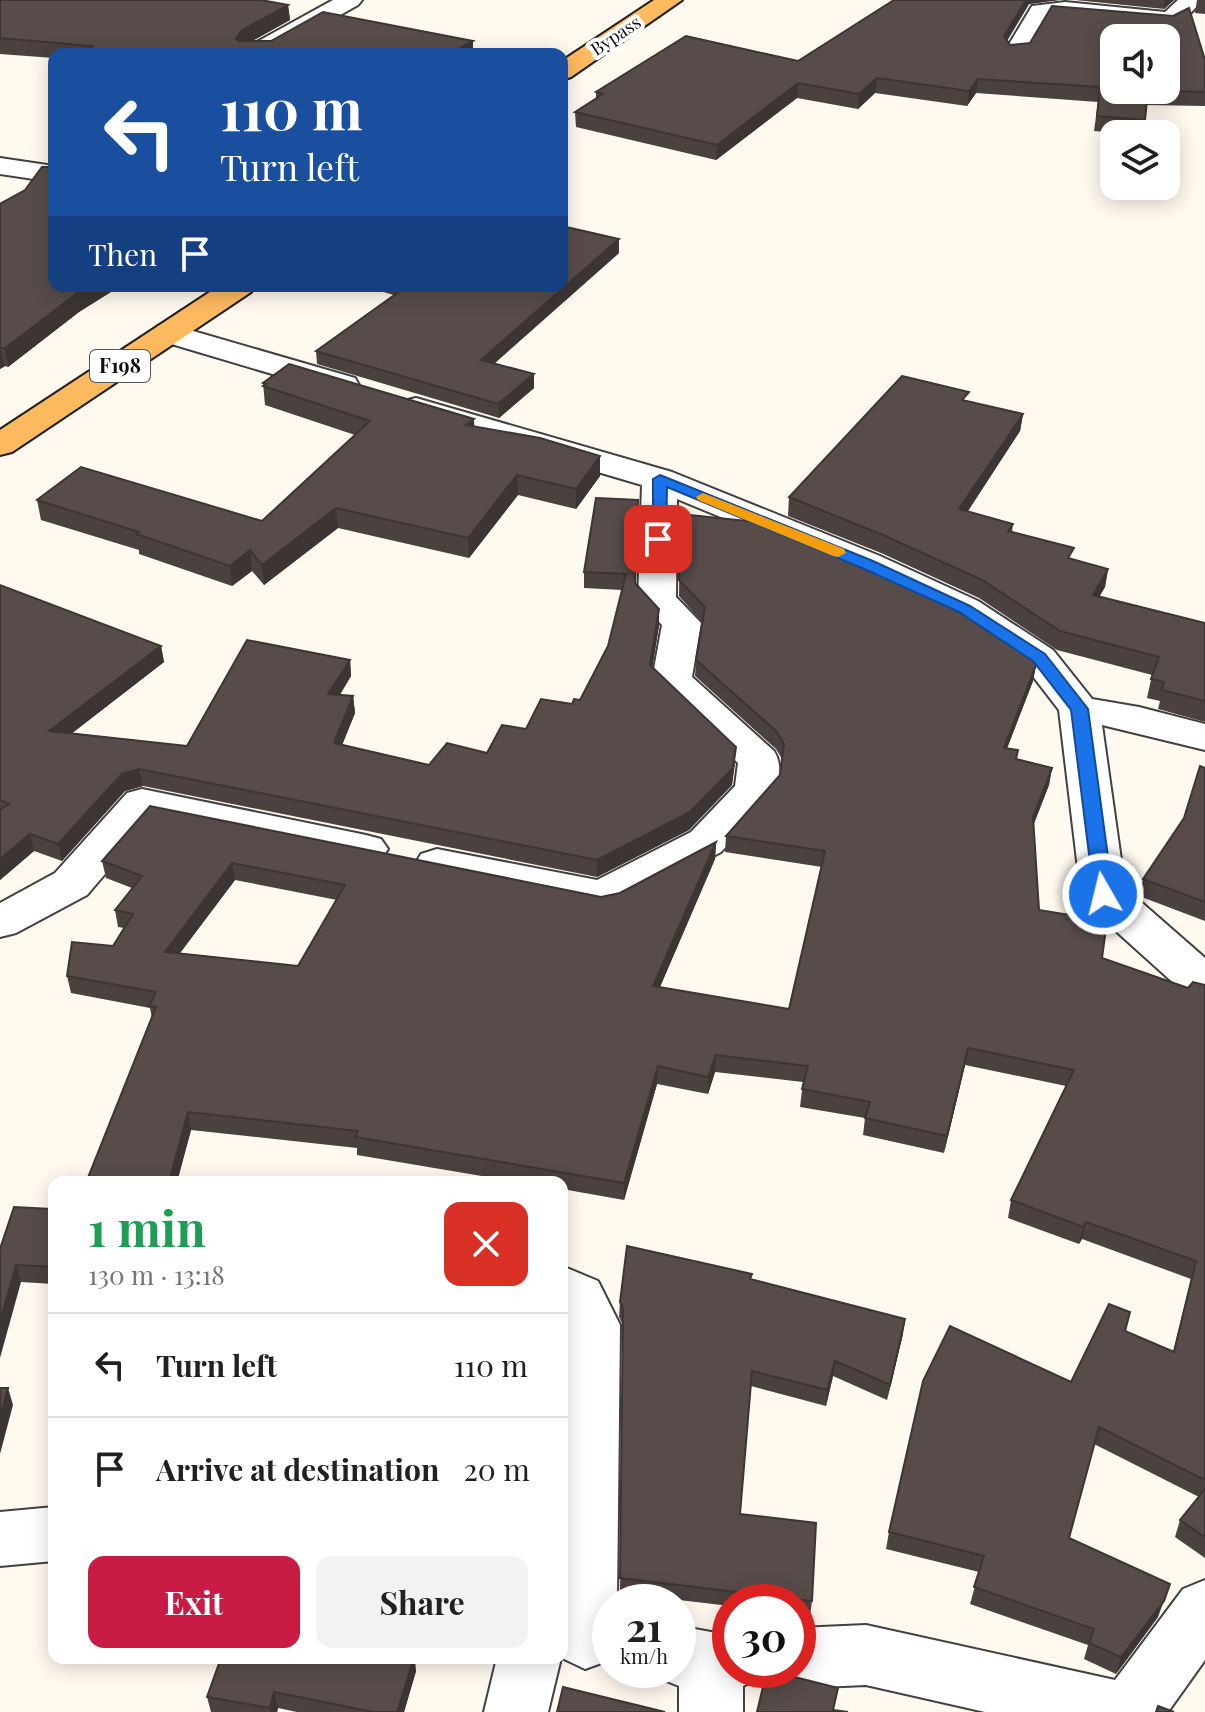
<!DOCTYPE html>
<meta charset="utf-8">
<style>
:root{--surface:#fff;--page:#f2f2f2;--text:#202124;--muted:#757577;--line:#e0e0e0;--accent:#c81c45}
body{margin:0;font-family:"Playfair Display",serif;background:var(--page);color:var(--text);height:100vh;display:flex;flex-direction:column;font-size:30px;white-space:nowrap}
*{box-sizing:border-box;margin:0}
p{font-size:26px;color:var(--muted)}
.icon{flex:none;width:44px;height:44px;fill:none;stroke:currentColor;stroke-width:2;stroke-linecap:round;stroke-linejoin:round}
.map{position:relative;flex:1;overflow:hidden}
.drawer{position:absolute;left:48px;top:1176px;width:520px;height:488px;display:flex;flex-direction:column;background:var(--surface);border-radius:16px;box-shadow:0 4px 20px #0003}
.drawer>*{flex:none}
.hud{position:absolute;left:48px;top:48px;width:520px;height:244px;border-radius:16px;box-shadow:0 4px 20px #0003;background:#1a4fa0;color:#fff;overflow:hidden}
.fabs{position:absolute;left:1100px;top:24px;display:grid;gap:16px}
.fabs a{display:grid;place-items:center;width:80px;height:80px;border-radius:16px;background:var(--surface);box-shadow:0 4px 20px #0003;font-size:40px}
.speed{position:absolute;left:592px;top:1584px;display:flex;gap:16px;font-size:40px;font-weight:700;text-align:center}
.speed>*{display:grid;place-content:center;width:104px;height:104px;border-radius:50%;background:var(--surface);box-shadow:0 4px 20px #0003;line-height:1}
.speed small{font-size:20px;font-weight:400}
.speed .limit{border:12px solid #d22;background:#fff;color:#111}
.pin{position:absolute;display:grid;place-items:center;width:68px;height:68px;color:#fff;margin:-34px;border-radius:16px;box-shadow:0 4px 12px #0006}
.me{position:absolute;width:88px;margin:-44px;rotate:352deg;stroke-linejoin:round;filter:drop-shadow(0 0 6px #0008)}
.turn{display:flex;align-items:center;gap:28px;height:168px;padding:0 40px;font-size:36px}
.turn .icon{width:104px;height:104px;stroke-width:2.5}
.turn b{display:block;font-size:56px;line-height:68px}
.then{display:flex;align-items:center;height:76px;padding:0 40px;background:#0003;gap:16px;font-size:30px}
.round{display:grid;place-items:center;flex:none;width:84px;height:84px;border-radius:16px;background:var(--page)}
.headline{display:flex;align-items:center;justify-content:space-between;height:136px;padding:0 40px}
h1{font-size:48px;font-weight:700;line-height:60px;color:#1e9e55}
.cta{display:flex;gap:16px;margin-top:auto;padding:16px 40px}
.cta a{flex:1;height:92px;border-radius:16px;background:var(--accent);color:#fff;font-size:32px;font-weight:700;line-height:92px;text-align:center}
.cta a+a{background:var(--page);color:var(--text)}
ul{padding:0;list-style:none}
li{display:flex;align-items:center;gap:24px;height:104px;padding:0 40px;border-top:2px solid var(--line)}
li div{flex:1}
li b{display:block;font-size:30px}
li em{font-style:normal}
.map>svg:first-child{display:block}
</style>
<div class="map">
<svg width="1205" height="1712" viewBox="0 0 1205 1712">
<rect width="100%" height="100%" fill="#fff9ef"/>
<g fill="none" stroke-linecap="round" stroke-linejoin="round">
<defs>
<g id="minor">
<polygon points="333,0 362,0 358,5 271,54 241,54 244,49"/>
<polygon points="1178,0 1203,0 1179,25 1171,27 1065,16 1048,17 1026,56 1008,56 1005,51 1032,6 1065,2 1165,12"/>
<polygon points="0,158 54,166 54,182 0,174"/>
<polygon points="169,324 355,378 359,385 355,392 343,395 158,340 153,333 158,326"/>
<path d="M 416,398 L 672,472 L 880,556 L 978,601 L 1053,650 L 1092,699 L 1139,707 L 1205,724 L 1205,750 L 1102,725 L 1125,888 L 1205,958 L 1205,1001 L 1188,996 L 1087,905 L 1081,894 L 1059,710 L 1025,666 L 952,617 L 854,572 L 677,499 L 676,597 L 701,623 L 692,677 L 774,751 C 783,765 780,786 771,799 L 721,852 L 618,907 L 602,911 L 421,874 L 415,864 L 421,854 L 437,849 L 597,880 L 691,832 L 735,786 L 738,763 L 652,680 L 662,625 L 638,600 L 642,485 L 404,415 L 399,408 L 404,401 Z"/>
<polygon points="142,789 366,835 381,839 388,849 381,859 366,863 152,819 87,895 16,933 0,937 0,903 55,873 127,793"/>
<polygon points="562,1266 598,1281 620,1325 617,1602 610,1602 610,1654 607,1661 585,1669 562,1658 564,1325"/>
<polygon points="54,1507 54,1561 0,1566 0,1512"/>
<polygon points="1205,1580 1205,1660 1168,1712 985,1712 866,1685 798,1688 776,1679 772,1670 798,1670 798,1628 866,1625 1115,1680 1183,1589"/>
<polygon points="678,1626 711,1632 730,1631 730,1670 758,1670 752,1682 743,1686 743,1712 679,1712 679,1686 656,1677 653,1670 678,1670"/>
<polygon points="497,1658 561,1658 548,1712 484,1712"/>
</g>
<g id="major">
<polygon points="654,0 682,0 571,77 562,80 562,61"/>
<polygon points="219,286 255,286 251,292 12,452 0,455 0,430"/>
</g>
</defs>
<!-- minor casing -->
<use href="#minor" stroke="#414141" stroke-width="4"/>
<!-- major casing -->
<use href="#major" stroke="#1f1f1f" stroke-width="4"/>
<!-- minor -->
<use href="#minor" fill="#fff" fill-rule="evenodd"/>
<!-- major -->
<use href="#major" fill="#ffba5f" fill-rule="evenodd"/>
</g>
<!-- wall -->
<g fill="#4b413f" fill-rule="evenodd">
<polygon points="0,0 288,5 290,20 252,41 473,54 54,54 54,58 0,54"/>
<polygon points="894,0 1059,0 1029,4 1007,41 1010,45 1205,60 1205,106 1147,105 1143,134 1133,134 1094,131 1098,102 976,93 967,106 875,93 858,109 797,98 716,160 576,127 575,112 596,98 596,92 798,61"/>
<polygon points="1075,0 1174,0 1164,9"/>
<polygon points="1197,0 1205,0 1205,14 1195,13"/>
<polygon points="25,190 54,286 125,286 118,291 114,290 79,312 8,367 5,366 0,369 0,204"/>
<polygon points="619,239 619,253 494,364 534,374 534,388 499,418 317,364 316,351 394,295 373,289 373,286 562,286"/>
<polygon points="263,383 474,419 474,426 600,476 576,509 518,495 469,558 338,528 264,585 252,571 232,586 139,554 139,550 41,520 37,500 262,521 355,435 265,405"/>
<polygon points="968,402 1023,414 1020,431 967,512 1013,524 1012,532 1072,559 1108,569 1105,587 1099,597 1205,623 1205,722 1158,709 1160,701 1147,698 1152,675 1057,650 979,598 881,553 788,516 789,497"/>
<polygon points="596,498 636,584 659,609 659,626 652,667 735,764 732,785 689,830 597,877 143,786 125,791 62,861 34,851 0,880 0,585 161,646 164,662 72,733 187,746 350,660 351,676 340,695 353,696 355,713 342,745 429,765 487,753 526,729 580,700 608,646 622,590 584,588 584,572"/>
<path d="M 680,514 L 1036,665 L 1033,681 L 1007,748 L 1016,759 L 1052,768 L 1049,785 L 1033,825 L 1039,910 L 1102,958 L 1188,988 L 1205,985 L 1205,1558 L 1175,1537 L 1180,1520 L 1199,1497 L 1094,1444 L 1069,1538 L 1158,1617 L 1116,1674 L 1084,1659 L 1088,1645 L 970,1604 L 979,1572 L 886,1549 L 889,1532 L 1071,1382 L 1125,1331 L 1173,1352 L 1191,1279 L 1082,1239 L 1079,1244 L 1008,1218 L 1011,1200 L 1066,1086 L 965,1065 L 944,1153 L 863,1135 L 865,1118 L 800,1107 L 803,1082 L 715,1072 L 708,1094 L 657,1084 L 624,1200 L 562,1189 L 562,1182 L 518,1182 L 357,1155 L 357,1148 L 191,1130 L 177,1182 L 60,1182 L 87,1180 L 152,1018 L 150,1008 L 71,993 L 67,976 L 113,946 L 124,928 L 118,927 L 115,910 L 132,888 L 106,878 L 102,861 L 150,806 L 601,897 L 620,893 L 716,842 L 715,859 L 660,987 L 789,1009 L 822,867 L 725,852 L 726,836 L 780,775 L 782,759 L 776,749 L 695,676 L 696,660 L 702,622 L 679,596 ZM 235,880 L 337,900 L 298,966 L 180,953 Z"/>
<polygon points="1205,768 1205,921 1139,896 1143,879 1184,818"/>
<polygon points="54,1202 54,1284 21,1282 0,1249 52,1209"/>
<polygon points="752,1274 751,1279 903,1334 887,1400 833,1376 826,1406 751,1386 740,1514 812,1601 810,1616 798,1614 798,1602 730,1602 730,1606 620,1593 623,1325 619,1317 620,1302"/>
<polygon points="416,1671 404,1712 297,1712 278,1708 277,1712 211,1712 207,1697"/>
</g>
<!-- shaded-wall -->
<g fill="#3d3533">
<polygon points="1026,0 1059,0 1029,4 1002,49 1004,36"/>
<polygon points="1165,0 1174,0 1164,9"/>
<polygon points="288,5 290,20 243,46 236,39 241,31"/>
<polygon points="473,41 473,54 449,54"/>
<polygon points="877,78 875,93 858,109 859,94"/>
<polygon points="978,79 976,93 967,106 969,91"/>
<polygon points="798,83 797,98 716,160 717,145"/>
<polygon points="619,239 619,253 482,374 481,360"/>
<polygon points="89,286 113,286 114,290 79,312 8,367 5,348 76,294"/>
<polygon points="0,348 5,366 0,369"/>
<polygon points="534,374 534,388 499,418 498,404"/>
<polygon points="1023,414 1020,431 957,528 959,509"/>
<polygon points="474,419 475,438 466,425"/>
<polygon points="600,456 600,476 576,509 576,489"/>
<polygon points="517,475 518,495 469,558 468,538"/>
<polygon points="336,508 338,528 264,585 262,565"/>
<polygon points="250,550 252,571 232,586 230,566"/>
<polygon points="1108,569 1105,587 1089,614 1093,595"/>
<polygon points="659,609 659,626 650,682 650,665"/>
<polygon points="161,646 164,662 53,748 49,731"/>
<polygon points="350,660 351,676 329,710 328,694"/>
<polygon points="1036,665 1033,681 1001,764 1004,748"/>
<polygon points="353,696 355,713 336,760 334,743"/>
<polygon points="736,747 732,785 689,830 597,877 597,860"/>
<polygon points="1052,768 1049,785 1030,834 1033,817"/>
<polygon points="139,769 143,786 125,791 62,861 58,844 122,774"/>
<polygon points="30,834 34,851 0,880 0,859"/>
<polygon points="716,842 715,859 653,1003 653,986"/>
<polygon points="232,863 235,880 168,969 165,952"/>
<polygon points="968,1048 965,1065 944,1153 947,1136"/>
<polygon points="716,1055 715,1072 708,1094 708,1077"/>
<polygon points="658,1066 657,1084 624,1200 624,1183"/>
<polygon points="188,1112 191,1130 177,1182 169,1182"/>
<polygon points="1086,1222 1082,1239 1079,1244 1083,1227"/>
<polygon points="16,1265 21,1282 0,1358 0,1322"/>
<polygon points="905,1319 903,1334 887,1400 890,1385"/>
<polygon points="835,1361 833,1376 826,1406 827,1390"/>
<polygon points="8,1388 13,1405 0,1454 0,1417"/>
<polygon points="1170,1584 1158,1617 1116,1674 1121,1657"/>
<polygon points="414,1658 415,1658 416,1671 404,1712 397,1712"/>
<polygon points="274,1692 278,1708 277,1712 270,1712 270,1708"/>
</g>
<!-- building -->
<g fill="#574c49" stroke="#3d3533" stroke-width="2" fill-rule="evenodd">
<polygon points="0,0 261,0 288,5 241,31 236,39 239,41 271,41 323,12 473,41 449,54 87,54 92,46 0,38"/>
<path d="M 894,0 L 1026,0 L 1004,36 L 1010,45 L 1030,43 L 1052,6 L 1173,16 L 1189,8 L 1205,60 L 1205,92 L 1148,90 L 1145,120 L 1097,116 L 1100,87 L 978,79 L 969,91 L 877,78 L 859,94 L 798,83 L 717,145 L 575,112 L 603,94 L 596,92 L 686,36 L 798,61 ZM 1114,38 L 1166,38 L 1166,90 L 1114,90 Z"/>
<polygon points="54,151 54,286 89,286 76,294 5,348 0,348 0,204 25,190 42,167 53,167"/>
<polygon points="562,226 619,239 481,360 534,374 498,404 316,351 407,286 562,286"/>
<polygon points="289,364 474,419 466,425 540,438 600,456 576,489 517,475 468,538 336,508 262,565 250,550 230,566 136,534 139,532 37,500 81,467 262,521 370,421 263,386 266,384 263,383"/>
<polygon points="902,376 969,392 962,400 1023,414 959,509 1013,524 1008,531 1074,548 1068,558 1108,569 1093,595 1205,623 1205,701 1162,690 1164,682 1151,679 1159,657 1060,631 982,580 883,535 789,497"/>
<polygon points="596,498 638,500 635,583 659,609 650,665 736,747 733,768 690,812 597,860 139,769 122,774 58,844 30,834 0,859 0,810 9,804 0,800 0,585 161,646 49,731 187,746 247,640 350,660 328,694 353,696 334,743 429,765 447,743 487,753 502,725 526,729 541,699 572,704 574,699 580,700 608,646 626,574 584,572"/>
<path d="M 680,514 L 767,523 L 953,604 L 1026,652 L 1036,665 L 1004,748 L 1018,750 L 1016,759 L 1052,768 L 1033,817 L 1039,910 L 1107,921 L 1102,958 L 1188,988 L 1193,982 L 1205,985 L 1205,1480 L 1099,1427 L 1069,1538 L 1170,1584 L 1164,1601 L 1121,1657 L 1089,1643 L 1094,1629 L 974,1587 L 984,1556 L 889,1532 L 923,1381 L 950,1326 L 1071,1382 L 1109,1304 L 1130,1312 L 1125,1331 L 1174,1352 L 1196,1261 L 1086,1222 L 1083,1227 L 1011,1200 L 1074,1070 L 968,1048 L 947,1136 L 865,1118 L 870,1102 L 802,1089 L 808,1066 L 716,1055 L 708,1077 L 658,1066 L 624,1183 L 355,1137 L 358,1131 L 188,1112 L 169,1182 L 60,1182 L 62,1179 L 87,1180 L 156,1007 L 149,1006 L 156,992 L 67,976 L 72,942 L 113,946 L 133,914 L 115,910 L 142,876 L 102,861 L 150,806 L 601,897 L 620,893 L 716,842 L 653,986 L 789,1009 L 825,851 L 726,836 L 780,775 L 784,744 L 777,732 L 696,660 L 705,607 L 679,580 ZM 232,863 L 345,885 L 298,966 L 165,952 Z"/>
<polygon points="1200,766 1205,768 1205,902 1143,879 1184,818"/>
<polygon points="54,1202 54,1267 16,1265 0,1322 0,1249 14,1207 52,1209"/>
<polygon points="627,1246 752,1274 750,1279 905,1319 890,1385 835,1361 827,1390 752,1371 740,1514 816,1523 812,1601 620,1578 623,1309 620,1302"/>
<polygon points="0,1388 8,1388 0,1417"/>
<polygon points="1205,1489 1205,1537 1180,1520"/>
<polygon points="221,1658 414,1658 397,1712 373,1712 274,1692 270,1708 207,1697"/>
<polygon points="767,1670 838,1688 833,1710 848,1712 757,1712"/>
<polygon points="563,1687 665,1712 557,1712"/>
<polygon points="1158,1706 1174,1712 1156,1712"/>
</g>
<!-- route -->
<polygon fill="#1a73e8" stroke="#114b97" stroke-width="2" points="660,475 873,561 970,606 1045,654 1088,709 1113,894 1110,898 1097,898 1094,894 1071,710 1033,661 959,612 862,568 667,487 666,539 664,543 653,543 653,479"/>
<!-- slow -->
<polygon fill="#f59e0b" points="703,493 844,549 846,553 838,557 833,556 698,500 696,497"/>
<g text-anchor="middle" stroke-width="8" stroke-linejoin="round" paint-order="stroke">
<!-- far-street labels -->
<g font-size="18" fill="#0e0e0e" stroke="#fff">
<text transform="translate(616 36) rotate(-34)" y="6">Bypass</text>
</g>
<!-- shield labels -->
<rect fill="#fff" stroke="#565656" stroke-width="2" x="90" y="350" width="60" height="32" rx="6"/>
<g font-size="20" font-weight="bold" fill="#0e0e0e">
<text x="120" y="373">F198</text>
</g>
</g>
</svg>
<div class="fabs">
<a><svg class="icon" aria-label="sound" viewBox="0 0 24 24"><path d="M4 9h4l5-4v14l-5-4H4zM17 9q2 3 0 6"/></svg></a>
<a><svg class="icon" aria-label="layers" viewBox="0 0 24 24"><path d="M12 4l9 5-9 5-9-5zM3 14l9 5 9-5"/></svg></a>
</div>
<div class="speed"><div>21<small>km/h</small></div><div class="limit">30</div></div>
<div class="pin" style="left:658px;top:539px;background:#d93025"><svg class="icon" aria-label="arrive" viewBox="0 0 24 24"><path d="M6 21V4h12l-3 4 3 4H6"/></svg></div>
<svg class="me" style="left:1103px;top:894px" viewBox="-20 -20 40 40"><circle r="17" fill="#1a73e8" stroke="#fff" stroke-width="3"/><path d="M0-11L8 9 0 5-8 9z" fill="#fff"/></svg>
<div class="hud">
<div class="turn"><svg class="icon" aria-label="left" viewBox="0 0 24 24"><path d="M17 20v-9H6M10 6l-5 5 5 5"/></svg><div><b>110 m</b>Turn left</div></div>
<div class="then">Then<svg class="icon" aria-label="arrive" viewBox="0 0 24 24"><path d="M6 21V4h12l-3 4 3 4H6"/></svg></div>
</div>
<section class="drawer">
<div class="headline"><div><h1>1 min</h1><p>130 m · 13:18</p></div><a class="round" style="background:#d93025;color:#fff"><svg class="icon" aria-label="close" viewBox="0 0 24 24"><path d="M6 6l12 12M18 6L6 18"/></svg></a></div>
<ul>
<li><svg class="icon" aria-label="left" viewBox="0 0 24 24"><path d="M17 20v-9H6M10 6l-5 5 5 5"/></svg><div><b>Turn left</b></div><em>110 m</em></li>
<li><svg class="icon" aria-label="arrive" viewBox="0 0 24 24"><path d="M6 21V4h12l-3 4 3 4H6"/></svg><div><b>Arrive at destination</b></div><em>20 m</em></li>
</ul>
<div class="cta"><a>Exit</a><a>Share</a></div>
</section>
</div>
